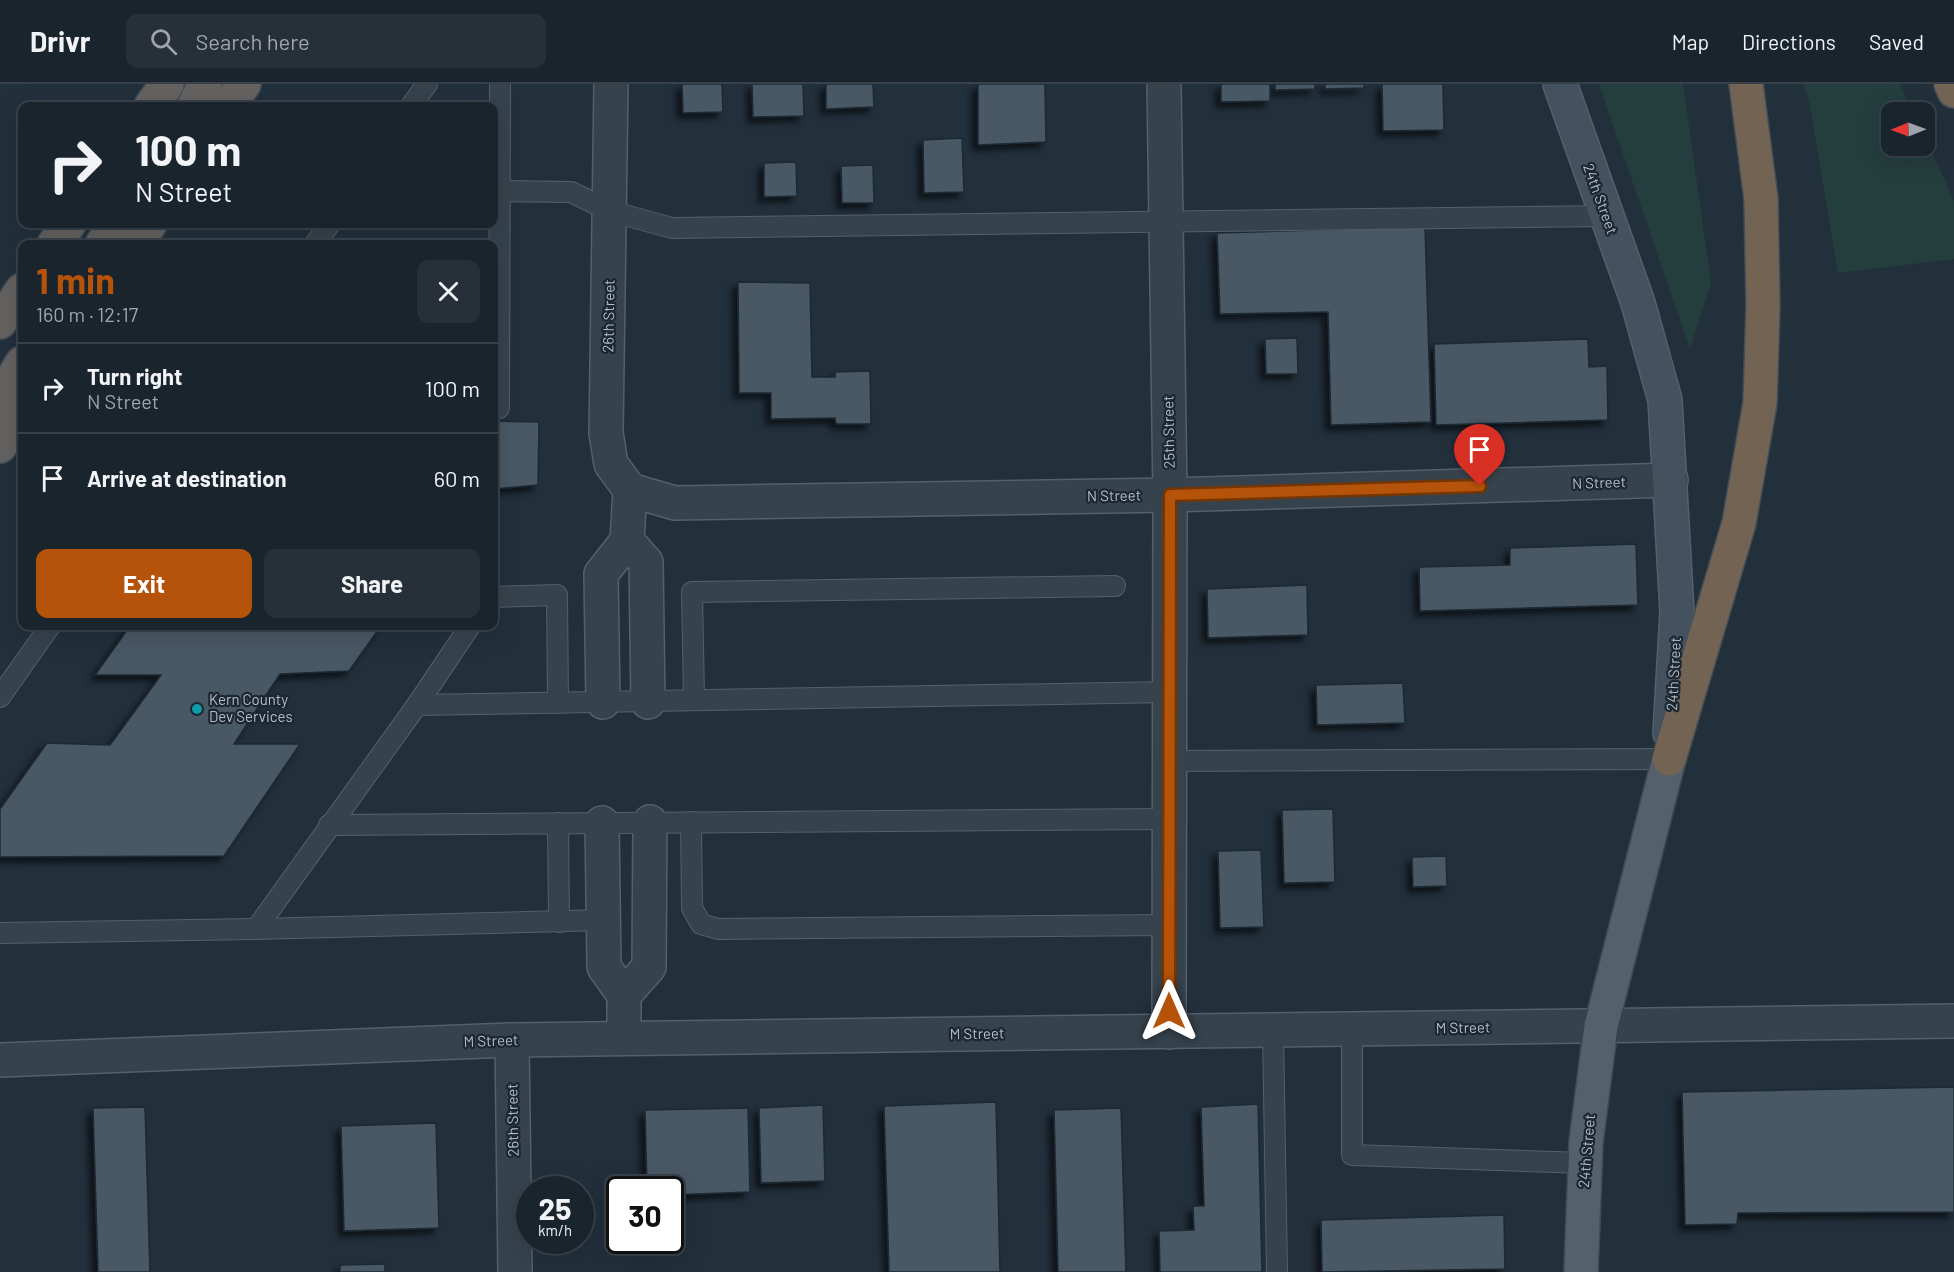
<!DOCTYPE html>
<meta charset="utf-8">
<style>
:root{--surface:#1a242d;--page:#273039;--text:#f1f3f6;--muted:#9fa4aa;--line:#384149;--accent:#b45309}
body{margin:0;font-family:Barlow,sans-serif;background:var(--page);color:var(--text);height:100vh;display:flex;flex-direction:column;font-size:22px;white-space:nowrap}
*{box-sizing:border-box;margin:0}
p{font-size:20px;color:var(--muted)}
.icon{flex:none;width:33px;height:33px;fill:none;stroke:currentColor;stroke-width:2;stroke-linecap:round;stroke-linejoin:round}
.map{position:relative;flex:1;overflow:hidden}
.panel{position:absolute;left:18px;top:156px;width:480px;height:390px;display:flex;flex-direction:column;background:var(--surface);border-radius:12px;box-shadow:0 6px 24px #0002,0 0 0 2px var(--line)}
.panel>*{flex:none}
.hud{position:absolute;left:18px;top:18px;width:480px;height:126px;border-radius:12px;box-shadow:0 6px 24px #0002,0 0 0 2px var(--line);background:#1a242d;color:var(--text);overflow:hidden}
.needle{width:39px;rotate:269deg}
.buttons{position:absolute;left:1881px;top:18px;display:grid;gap:12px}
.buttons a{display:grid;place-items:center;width:54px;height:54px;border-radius:12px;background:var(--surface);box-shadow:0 6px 24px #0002,0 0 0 2px var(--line);font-size:30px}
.speed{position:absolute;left:516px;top:1092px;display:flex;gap:12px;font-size:30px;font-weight:700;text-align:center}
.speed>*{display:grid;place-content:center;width:78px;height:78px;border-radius:50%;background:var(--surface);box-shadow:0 6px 24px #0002,0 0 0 2px var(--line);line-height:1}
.speed small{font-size:15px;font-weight:400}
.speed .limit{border:3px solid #111;border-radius:9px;background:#fff;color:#111}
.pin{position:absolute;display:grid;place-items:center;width:51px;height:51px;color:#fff;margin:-62px -26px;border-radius:50% 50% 50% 0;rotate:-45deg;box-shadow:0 0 6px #0007}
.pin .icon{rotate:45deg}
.me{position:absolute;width:66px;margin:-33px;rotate:0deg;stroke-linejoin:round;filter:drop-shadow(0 0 4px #0008)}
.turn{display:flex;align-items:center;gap:21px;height:126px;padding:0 18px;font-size:27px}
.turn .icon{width:78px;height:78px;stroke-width:2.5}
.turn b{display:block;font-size:42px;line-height:51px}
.round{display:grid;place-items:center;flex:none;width:63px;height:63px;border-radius:12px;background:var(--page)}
.head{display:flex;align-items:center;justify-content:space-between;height:102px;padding:0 18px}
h1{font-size:36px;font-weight:700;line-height:45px;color:var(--accent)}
.cta{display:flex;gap:12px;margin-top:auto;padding:12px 18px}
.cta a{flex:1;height:69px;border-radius:12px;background:var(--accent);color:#fff;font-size:24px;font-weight:700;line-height:69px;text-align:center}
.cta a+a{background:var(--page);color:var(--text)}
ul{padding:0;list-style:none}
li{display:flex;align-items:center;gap:18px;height:90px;padding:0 18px;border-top:2px solid var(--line)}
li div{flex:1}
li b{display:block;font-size:22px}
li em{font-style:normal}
header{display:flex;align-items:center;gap:36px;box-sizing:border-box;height:84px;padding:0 30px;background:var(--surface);border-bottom:2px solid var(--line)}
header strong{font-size:28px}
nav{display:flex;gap:33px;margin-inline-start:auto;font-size:21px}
.search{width:420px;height:54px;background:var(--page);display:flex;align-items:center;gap:15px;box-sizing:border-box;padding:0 21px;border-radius:12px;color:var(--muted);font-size:22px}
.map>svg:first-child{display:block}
</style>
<header>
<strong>Drivr</strong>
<div class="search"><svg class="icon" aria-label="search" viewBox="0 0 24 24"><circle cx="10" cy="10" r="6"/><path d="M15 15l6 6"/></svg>Search here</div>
<nav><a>Map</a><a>Directions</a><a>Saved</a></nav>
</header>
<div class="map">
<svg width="1954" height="1188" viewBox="0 0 1954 1188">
<defs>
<filter id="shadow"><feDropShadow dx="-5.5" dy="5.5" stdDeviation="3" flood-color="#0009"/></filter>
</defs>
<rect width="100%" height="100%" fill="#22303c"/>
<!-- green -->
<g fill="#243d3d">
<polygon points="1599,0 1683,0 1711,199 1690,265"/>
<polygon points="1803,0 1900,0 1913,28 1892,28 1892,62 1924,62 1925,53 1954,117 1954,175 1838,189 1809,17"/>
</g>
<!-- building -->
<g fill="#485865" stroke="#1e2933" stroke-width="1.5" filter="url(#shadow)">
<polygon points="682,0 722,0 723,28 683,29"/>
<polygon points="752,0 803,0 804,32 753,33"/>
<polygon points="826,0 873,0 874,23 826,25"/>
<polygon points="978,0 1045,0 1046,58 978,61"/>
<polygon points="1221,0 1270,0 1270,17 1221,18"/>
<polygon points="1275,0 1315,0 1315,5 1275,6"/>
<polygon points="1325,0 1364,0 1364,4 1325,5"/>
<polygon points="1382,0 1443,0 1444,46 1383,47"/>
<polygon points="962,54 964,108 924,109 923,56"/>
<polygon points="796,78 797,112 764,113 764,79"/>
<polygon points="873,81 874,119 842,119 841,82"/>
<polygon points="1425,143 1431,338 1331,341 1328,228 1220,230 1217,149"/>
<polygon points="738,198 810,199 812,293 835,293 835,288 870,287 871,340 836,340 835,334 771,335 771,309 739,309"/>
<polygon points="1297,254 1298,290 1266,290 1265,255"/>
<polygon points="1588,255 1589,283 1607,282 1608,336 1436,341 1434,260"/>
<polygon points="494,337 539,338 538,401 494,405"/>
<polygon points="1636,460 1638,521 1420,527 1419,483 1510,481 1510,464"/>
<polygon points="1307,501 1308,551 1208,554 1207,505"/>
<polygon points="130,542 381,542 349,587 280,590 234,660 300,660 224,772 0,773 0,725 47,659 110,661 161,591 95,591"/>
<polygon points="1403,599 1405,639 1317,641 1316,601"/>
<polygon points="1333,725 1335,798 1284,799 1282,726"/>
<polygon points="1261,766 1264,843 1220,844 1218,767"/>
<polygon points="1446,772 1447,802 1413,803 1412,773"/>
<polygon points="1954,1003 1954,1128 1738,1129 1737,1140 1685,1141 1682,1008"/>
<polygon points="996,1018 1000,1188 889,1188 884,1022"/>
<polygon points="1258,1020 1262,1188 1160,1188 1159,1147 1194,1146 1193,1122 1204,1122 1201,1023"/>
<polygon points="823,1021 825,1097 761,1099 759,1024"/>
<polygon points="145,1023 150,1188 98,1188 93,1024"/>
<polygon points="748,1024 750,1108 670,1111 670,1106 647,1106 645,1026"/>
<polygon points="1121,1024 1126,1188 1058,1188 1054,1026"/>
<polygon points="436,1039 439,1144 344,1147 341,1042"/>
<polygon points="1504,1131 1505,1185 1322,1188 1321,1136"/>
<polygon points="385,1180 385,1188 340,1188 340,1181"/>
</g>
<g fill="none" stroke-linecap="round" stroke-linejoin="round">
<defs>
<g id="service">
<polyline points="411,22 427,0"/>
<polyline points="499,107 571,108 610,127 672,144 1607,132"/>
<polyline points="315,160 330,140"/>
<polyline points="494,324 499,324 500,0"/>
<polyline points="494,513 557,511 558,619"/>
<polyline points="0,613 50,542"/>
<polyline points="694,616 692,508 1115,502"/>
<polyline points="417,621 470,542"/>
<polyline points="1169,677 1669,675"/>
<polyline points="691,738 692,824 701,840 718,845 1169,841"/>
<polyline points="558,739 559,838"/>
<polyline points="329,741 1169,735"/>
<polyline points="256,845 417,621 1169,608"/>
<polyline points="0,849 256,845 604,836"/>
<polyline points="1352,945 1352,1071 1585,1079"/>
<polyline points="1273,946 1277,1188"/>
</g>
<g id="minor">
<polyline points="1164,0 1170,411 1169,948"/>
<polyline points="630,406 675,419 1170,411 1671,396"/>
<polyline points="627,457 646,478 648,618"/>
<polyline points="603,618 601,490 627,457 630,406 611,380 606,349 611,0"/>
<polyline points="602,739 604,883 624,911 624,954"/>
<polyline points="624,911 649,883 650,738"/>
<polyline points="512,956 515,1188"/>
</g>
<polyline id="tertiary" points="0,976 512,956 1954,937"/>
<polyline id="secondary" points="1560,0 1638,219 1665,316 1677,528 1670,649"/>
<polyline id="primary" points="1581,1188 1586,1058 1601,942 1669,675"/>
<g id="trunk">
<polyline points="151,22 167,0"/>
<polyline points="194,22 205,0"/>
<polyline points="228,22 244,0"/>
<polyline points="54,160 69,140"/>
<polyline points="102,160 116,140"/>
<polyline points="136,160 150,140"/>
<polyline points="0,238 22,206"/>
<polyline points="0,315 22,279"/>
<polyline points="0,362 22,329"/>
</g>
<g id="motorway">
<polyline points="1951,0 1954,7"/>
<polyline points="1669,675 1739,439 1760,319 1763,221 1761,115 1746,0"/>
</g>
</defs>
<!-- service casing -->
<use href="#service" stroke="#54606a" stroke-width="22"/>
<!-- minor casing -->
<use href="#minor" stroke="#54606a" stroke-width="36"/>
<!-- tertiary casing -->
<use href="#tertiary" stroke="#54606a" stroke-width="36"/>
<!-- secondary casing -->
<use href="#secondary" stroke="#54606a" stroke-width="36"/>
<!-- primary casing -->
<use href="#primary" stroke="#3f4b55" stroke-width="36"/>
<!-- trunk casing -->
<use href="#trunk" stroke="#424d57" stroke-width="36"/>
<!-- motorway casing -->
<use href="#motorway" stroke="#424d57" stroke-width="36"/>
<!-- service -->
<use href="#service" stroke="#36424c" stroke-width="20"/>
<!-- minor -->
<use href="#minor" stroke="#36424c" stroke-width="33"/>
<!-- tertiary -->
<use href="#tertiary" stroke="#36424c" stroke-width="33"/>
<!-- secondary -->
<use href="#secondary" stroke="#44515f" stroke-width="33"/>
<!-- primary -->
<use href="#primary" stroke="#54616c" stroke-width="33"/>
<!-- trunk -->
<use href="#trunk" stroke="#636260" stroke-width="33"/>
<!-- motorway -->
<use href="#motorway" stroke="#726353" stroke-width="33"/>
</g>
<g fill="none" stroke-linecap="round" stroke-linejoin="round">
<defs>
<polyline id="route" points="1169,927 1170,411 1480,402"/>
</defs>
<!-- route casing -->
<use href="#route" stroke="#753606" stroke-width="15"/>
<!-- route -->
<use href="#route" stroke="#b45309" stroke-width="10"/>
</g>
<!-- markers -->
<circle fill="#0f9aa8" stroke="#1c2731" stroke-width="2" cx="197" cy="625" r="6"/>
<g text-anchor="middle" stroke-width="4.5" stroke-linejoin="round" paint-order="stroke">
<!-- street labels -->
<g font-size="15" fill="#b2bdc8" stroke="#1c2731">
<text transform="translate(1600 115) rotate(70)" y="5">24th Street</text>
<text transform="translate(609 232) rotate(-89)" y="5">26th Street</text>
<text transform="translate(1169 348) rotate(-91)" y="5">25th Street</text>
<text transform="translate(1599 399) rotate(-2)" y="5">N Street</text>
<text transform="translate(1114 412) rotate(-1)" y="5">N Street</text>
<text transform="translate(1674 590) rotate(-87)" y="5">24th Street</text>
<text transform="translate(1463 944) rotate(-1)" y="5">M Street</text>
<text transform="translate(977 950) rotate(-1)" y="5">M Street</text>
<text transform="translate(491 957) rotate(-2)" y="5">M Street</text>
<text transform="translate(513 1036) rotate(-91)" y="5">26th Street</text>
<text transform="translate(1587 1067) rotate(-85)" y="5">24th Street</text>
</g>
<!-- poi labels -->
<g font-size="15" fill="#b2bdc8" stroke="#1c2731" text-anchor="start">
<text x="209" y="621">Kern County<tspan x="209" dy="17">Dev Services</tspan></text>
</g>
</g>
</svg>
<div class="buttons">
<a><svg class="needle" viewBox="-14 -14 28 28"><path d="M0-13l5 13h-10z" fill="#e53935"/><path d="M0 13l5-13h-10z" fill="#9fa4aa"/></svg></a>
</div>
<div class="speed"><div>25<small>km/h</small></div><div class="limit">30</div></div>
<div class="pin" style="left:1480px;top:402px;background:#d93025"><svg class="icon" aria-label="arrive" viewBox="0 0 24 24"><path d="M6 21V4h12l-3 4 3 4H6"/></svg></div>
<svg class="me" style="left:1169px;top:927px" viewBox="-20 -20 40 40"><path d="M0-17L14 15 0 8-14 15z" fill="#b45309" stroke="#fff" stroke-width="4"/></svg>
<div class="hud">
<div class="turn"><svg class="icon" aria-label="right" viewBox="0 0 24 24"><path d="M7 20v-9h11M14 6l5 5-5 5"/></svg><div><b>100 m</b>N Street</div></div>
</div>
<section class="panel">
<div class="head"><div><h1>1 min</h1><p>160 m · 12:17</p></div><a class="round"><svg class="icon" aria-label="close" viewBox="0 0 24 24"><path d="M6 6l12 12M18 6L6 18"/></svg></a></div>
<ul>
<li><svg class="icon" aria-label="right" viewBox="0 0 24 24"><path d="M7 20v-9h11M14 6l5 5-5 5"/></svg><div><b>Turn right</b><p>N Street</p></div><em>100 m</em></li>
<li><svg class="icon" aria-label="arrive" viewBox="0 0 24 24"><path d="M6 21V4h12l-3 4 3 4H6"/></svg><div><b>Arrive at destination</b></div><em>60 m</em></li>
</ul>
<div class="cta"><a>Exit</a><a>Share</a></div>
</section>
</div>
